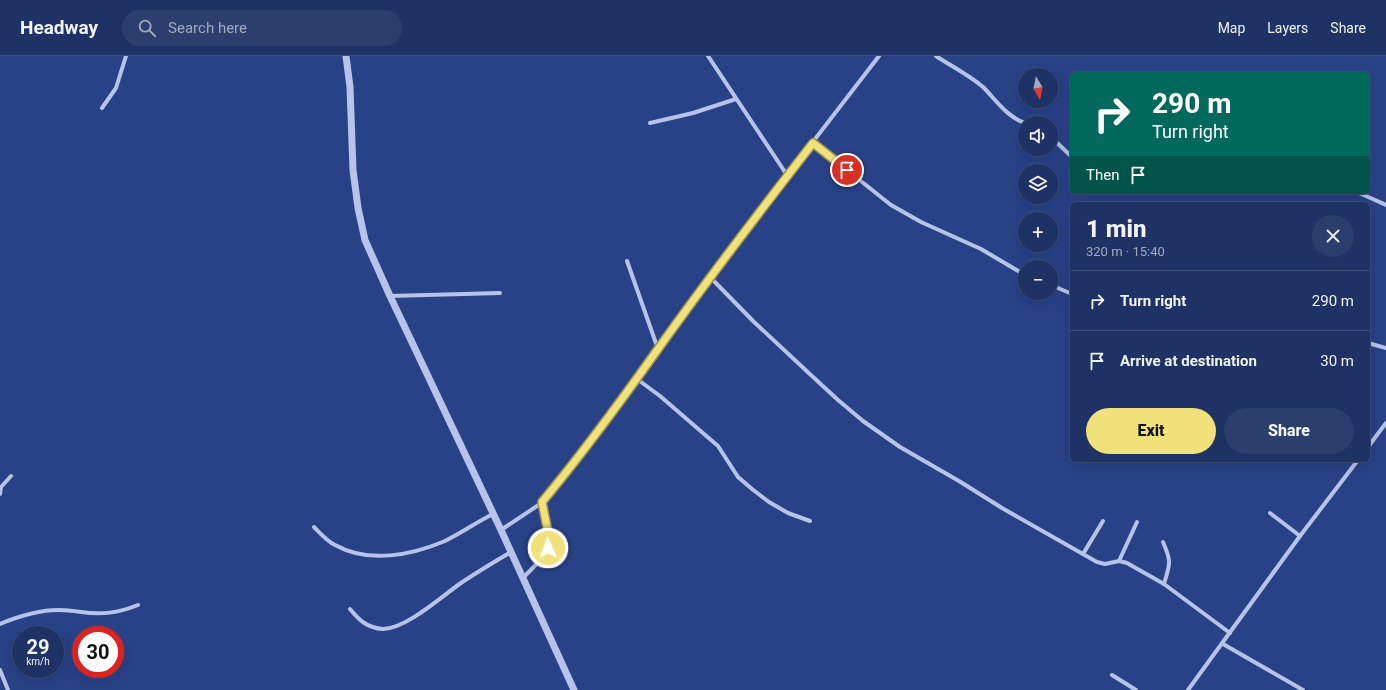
<!DOCTYPE html>
<meta charset="utf-8">
<style>
:root{--surface:#1f3265;--page:#2c3e6e;--text:#f1f3f6;--muted:#a1aabf;--line:#3c4d79;--accent:#f0e17b}
body{margin:0;font-family:Roboto,sans-serif;background:var(--page);color:var(--text);height:100vh;display:flex;flex-direction:column;font-size:15px;white-space:nowrap}
*{box-sizing:border-box;margin:0}
p{font-size:13px;color:var(--muted)}
.icon{flex:none;width:22px;height:22px;fill:none;stroke:currentColor;stroke-width:2;stroke-linecap:round;stroke-linejoin:round}
.map{position:relative;flex:1;overflow:hidden}
.details{position:absolute;left:1070px;top:146px;width:300px;height:260px;display:flex;flex-direction:column;background:var(--surface);border-radius:6px;box-shadow:0 4px 16px #0002,0 0 0 1px var(--line)}
.details>*{flex:none}
.guide{position:absolute;left:1070px;top:16px;width:300px;height:122px;border-radius:6px;box-shadow:0 4px 16px #0002,0 0 0 1px var(--line);background:#00695c;color:#fff;overflow:hidden}
.needle{width:26px;rotate:170deg}
.controls{position:absolute;left:1018px;top:12px;display:grid;gap:8px}
.controls a{display:grid;place-items:center;width:40px;height:40px;border-radius:50%;background:var(--surface);box-shadow:0 4px 16px #0002,0 0 0 1px var(--line);font-size:20px}
.speed{position:absolute;left:12px;top:570px;display:flex;gap:8px;font-size:20px;font-weight:700;text-align:center}
.speed>*{display:grid;place-content:center;width:52px;height:52px;border-radius:50%;background:var(--surface);box-shadow:0 4px 16px #0002,0 0 0 1px var(--line);line-height:1}
.speed small{font-size:10px;font-weight:400}
.speed .limit{border:6px solid #d22;background:#fff;color:#111}
.pin{position:absolute;display:grid;place-items:center;width:34px;height:34px;color:#fff;margin:-17px;border:2px solid #fff;border-radius:50%;box-shadow:0 1px 4px #0007}
.me{position:absolute;width:44px;margin:-22px;rotate:358deg;stroke-linejoin:round;filter:drop-shadow(0 0 3px #0008)}
.turn{display:flex;align-items:center;gap:14px;height:84px;padding:0 16px;font-size:18px}
.turn .icon{width:52px;height:52px;stroke-width:2.5}
.turn b{display:block;font-size:28px;line-height:34px}
.then{display:flex;align-items:center;height:38px;padding:0 16px;background:#0003;gap:8px;font-size:15px}
.round{display:grid;place-items:center;flex:none;width:42px;height:42px;border-radius:21px;background:var(--page)}
.headline{display:flex;align-items:center;justify-content:space-between;height:68px;padding:0 16px}
h1{font-size:24px;font-weight:800;line-height:30px}
.cta{display:flex;gap:8px;margin-top:auto;padding:8px 16px}
.cta a{flex:1;height:46px;border-radius:24px;background:var(--accent);color:#111;font-size:16px;font-weight:800;line-height:46px;text-align:center}
.cta a+a{background:var(--page);color:var(--text)}
ul{padding:0;list-style:none}
li{display:flex;align-items:center;gap:12px;height:60px;padding:0 16px;border-top:1px solid var(--line)}
li div{flex:1}
li b{display:block;font-size:15px}
li em{font-style:normal}
header{display:flex;align-items:center;gap:24px;box-sizing:border-box;height:56px;padding:0 20px;background:var(--surface);border-bottom:1px solid var(--line)}
header strong{font-size:19px}
nav{display:flex;gap:22px;margin-inline-start:auto;font-size:14px}
.search{width:280px;height:36px;background:var(--page);display:flex;align-items:center;gap:10px;box-sizing:border-box;padding:0 14px;border-radius:22px;color:var(--muted);font-size:15px}
.map>svg:first-child{display:block}
</style>
<header>
<strong>Headway</strong>
<div class="search"><svg class="icon" aria-label="search" viewBox="0 0 24 24"><circle cx="10" cy="10" r="6"/><path d="M15 15l6 6"/></svg>Search here</div>
<nav><a>Map</a><a>Layers</a><a>Share</a></nav>
</header>
<div class="map">
<svg width="1386" height="634" viewBox="0 0 1386 634">
<rect width="100%" height="100%" fill="#294287"/>
<g fill="none" stroke-linecap="round" stroke-linejoin="round">
<!-- minor -->
<g stroke="#b5c4e8" stroke-width="4">
<polyline points="708,0 787,119"/>
<path d="M 936,0 C 951,10 969,19 983,31 C 996,44 1007,61 1025,67"/>
<polyline points="102,52 116,32 126,0"/>
<polyline points="650,67 693,57 736,43"/>
<polyline points="1051,81 1072,101"/>
<polyline points="813,87 891,149 921,166 981,193 1025,219"/>
<polyline points="1357,136 1386,149"/>
<polyline points="627,205 658,293"/>
<polyline points="710,221 753,265 812,320 838,344 863,365 900,391 959,425 1002,452 1097,506 1105,508 1119,505 1127,507 1164,528 1230,577"/>
<polyline points="1051,229 1072,238"/>
<polyline points="390,240 500,237"/>
<polyline points="1368,287 1386,292"/>
<polyline points="637,323 660,340 718,390 738,421 752,433 769,446 788,457 810,465"/>
<polyline points="1368,391 1386,367"/>
<polyline points="0,438 1,431 11,420"/>
<polyline points="1270,457 1300,480"/>
<path d="M 314,471 C 321,478 327,485 335,489 C 369,508 412,499 445,485 C 461,477 477,466 493,458"/>
<polyline points="501,474 543,446 562,422 637,323 745,174 879,0"/>
<path d="M 1163,486 C 1172,507 1170,507 1164,528"/>
<polyline points="1083,498 1103,465"/>
<polyline points="1119,505 1137,466"/>
<path d="M 523,522 C 531,513 543,504 547,493 C 552,481 545,458 543,446"/>
<path d="M 350,553 C 359,564 367,572 383,573 C 406,573 442,540 461,527 C 477,516 494,506 511,496"/>
<path d="M 0,568 C 19,560 38,554 59,554 C 67,554 74,555 81,556 C 102,559 118,557 138,549"/>
<polyline points="1223,588 1303,634"/>
<polyline points="0,614 8,634"/>
<polyline points="1112,619 1136,634"/>
<polyline points="1188,634 1300,480 1358,404"/>
</g>
<!-- tertiary -->
<polyline stroke="#b5c4e8" stroke-width="7" points="346,0 350,31 353,114 358,152 365,184 390,240 501,474 574,634"/>
</g>
<g fill="none" stroke-linecap="round" stroke-linejoin="round">
<defs>
<path id="route" d="M 548,492 L 549,481 L 542,446 C 583,397 621,345 658,293 C 708,223 760,155 813,87 L 847,114"/>
</defs>
<!-- route casing -->
<use href="#route" stroke="#9c9250" stroke-width="10"/>
<!-- route -->
<use href="#route" stroke="#f0e17b" stroke-width="7"/>
</g>
</svg>
<div class="controls">
<a><svg class="needle" viewBox="-14 -14 28 28"><path d="M0-13l5 13h-10z" fill="#e53935"/><path d="M0 13l5-13h-10z" fill="#a1aabf"/></svg></a>
<a><svg class="icon" aria-label="sound" viewBox="0 0 24 24"><path d="M4 9h4l5-4v14l-5-4H4zM17 9q2 3 0 6"/></svg></a>
<a><svg class="icon" aria-label="layers" viewBox="0 0 24 24"><path d="M12 4l9 5-9 5-9-5zM3 14l9 5 9-5"/></svg></a>
<a>+</a>
<a>−</a>
</div>
<div class="speed"><div>29<small>km/h</small></div><div class="limit">30</div></div>
<div class="pin" style="left:847px;top:114px;background:#d93025"><svg class="icon" aria-label="arrive" viewBox="0 0 24 24"><path d="M6 21V4h12l-3 4 3 4H6"/></svg></div>
<svg class="me" style="left:548px;top:492px" viewBox="-20 -20 40 40"><circle r="17" fill="#f0e17b" stroke="#fff" stroke-width="3"/><path d="M0-11L8 9 0 5-8 9z" fill="#fff"/></svg>
<div class="guide">
<div class="turn"><svg class="icon" aria-label="right" viewBox="0 0 24 24"><path d="M7 20v-9h11M14 6l5 5-5 5"/></svg><div><b>290 m</b>Turn right</div></div>
<div class="then">Then<svg class="icon" aria-label="arrive" viewBox="0 0 24 24"><path d="M6 21V4h12l-3 4 3 4H6"/></svg></div>
</div>
<section class="details">
<div class="headline"><div><h1>1 min</h1><p>320 m · 15:40</p></div><a class="round"><svg class="icon" aria-label="close" viewBox="0 0 24 24"><path d="M6 6l12 12M18 6L6 18"/></svg></a></div>
<ul>
<li><svg class="icon" aria-label="right" viewBox="0 0 24 24"><path d="M7 20v-9h11M14 6l5 5-5 5"/></svg><div><b>Turn right</b></div><em>290 m</em></li>
<li><svg class="icon" aria-label="arrive" viewBox="0 0 24 24"><path d="M6 21V4h12l-3 4 3 4H6"/></svg><div><b>Arrive at destination</b></div><em>30 m</em></li>
</ul>
<div class="cta"><a>Exit</a><a>Share</a></div>
</section>
</div>
